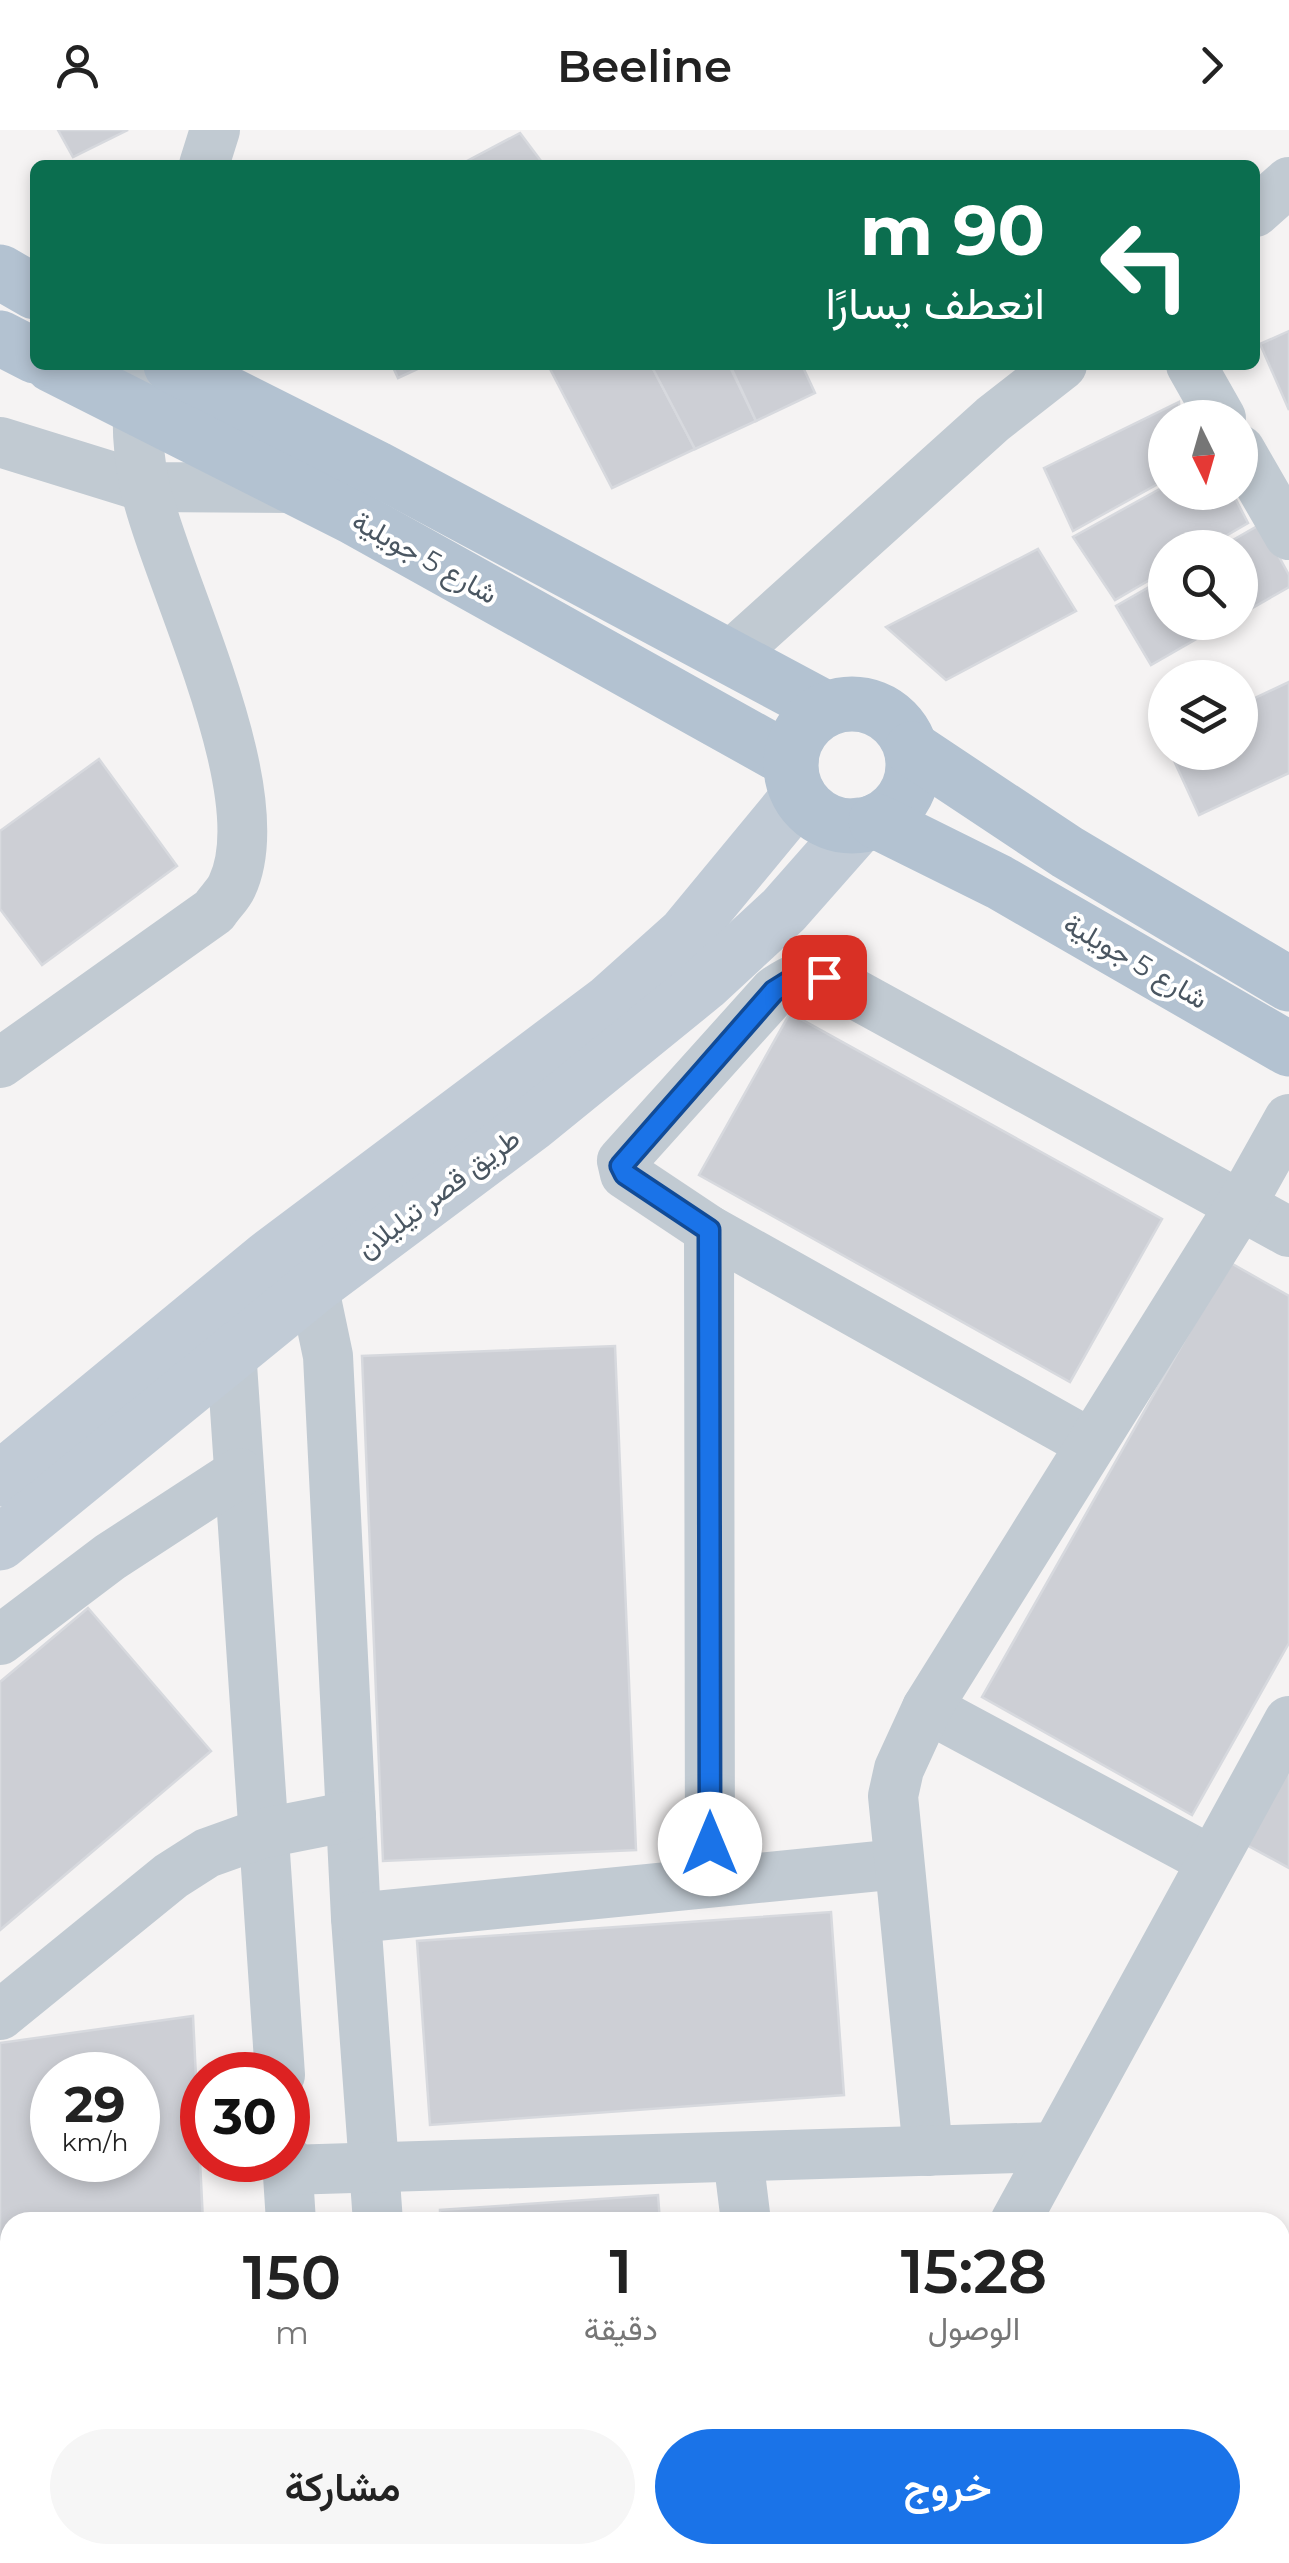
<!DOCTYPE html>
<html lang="ar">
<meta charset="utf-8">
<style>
:root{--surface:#fff;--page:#f6f6f6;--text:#222;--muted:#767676;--accent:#1a73e8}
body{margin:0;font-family:Montserrat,Vazirmatn,sans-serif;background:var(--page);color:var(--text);direction:rtl;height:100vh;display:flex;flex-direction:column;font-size:38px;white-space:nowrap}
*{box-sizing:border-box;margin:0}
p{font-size:32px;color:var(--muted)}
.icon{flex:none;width:55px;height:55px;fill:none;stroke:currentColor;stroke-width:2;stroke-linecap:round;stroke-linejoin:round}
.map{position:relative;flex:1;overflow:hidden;direction:ltr}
.side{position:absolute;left:0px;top:2082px;width:1290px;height:352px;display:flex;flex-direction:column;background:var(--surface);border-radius:30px 30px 0 0;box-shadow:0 5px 15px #0003;direction:rtl}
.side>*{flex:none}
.hud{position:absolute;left:30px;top:30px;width:1230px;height:210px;border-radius:15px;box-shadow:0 5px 15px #0003;direction:rtl;background:#0b6e4f;color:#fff;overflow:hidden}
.needle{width:65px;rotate:175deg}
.tools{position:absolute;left:1148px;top:270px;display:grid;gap:20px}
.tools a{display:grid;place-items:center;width:110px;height:110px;border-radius:50%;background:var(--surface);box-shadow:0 5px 15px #0003;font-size:50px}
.speed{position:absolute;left:30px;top:1922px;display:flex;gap:20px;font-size:50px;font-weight:700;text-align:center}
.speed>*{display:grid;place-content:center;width:130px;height:130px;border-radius:50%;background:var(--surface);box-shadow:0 5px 15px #0003;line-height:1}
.speed small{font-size:25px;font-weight:400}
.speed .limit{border:15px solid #d22;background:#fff;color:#111}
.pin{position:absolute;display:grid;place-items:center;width:85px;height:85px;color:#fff;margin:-42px;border-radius:20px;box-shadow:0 5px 15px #0006}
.me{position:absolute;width:110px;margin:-55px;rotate:0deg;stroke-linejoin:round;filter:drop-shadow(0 0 8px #0008)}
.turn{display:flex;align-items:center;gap:35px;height:210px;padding:0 50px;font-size:45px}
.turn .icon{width:130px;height:130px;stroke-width:2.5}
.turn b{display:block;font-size:70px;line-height:85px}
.eta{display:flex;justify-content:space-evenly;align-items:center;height:170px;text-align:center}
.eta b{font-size:60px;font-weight:600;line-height:70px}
.primary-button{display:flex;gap:20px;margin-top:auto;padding:20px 50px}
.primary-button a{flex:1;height:115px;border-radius:60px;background:var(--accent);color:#fff;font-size:40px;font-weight:600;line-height:115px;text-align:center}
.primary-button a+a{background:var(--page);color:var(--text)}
header{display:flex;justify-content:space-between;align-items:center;height:130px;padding:0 50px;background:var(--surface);font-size:45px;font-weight:600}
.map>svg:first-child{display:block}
</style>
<header><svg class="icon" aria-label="forward" viewBox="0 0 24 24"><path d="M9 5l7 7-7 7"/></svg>Beeline<svg class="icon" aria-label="person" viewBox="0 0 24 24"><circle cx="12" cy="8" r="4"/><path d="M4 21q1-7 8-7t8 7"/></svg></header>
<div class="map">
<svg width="1289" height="2433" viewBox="0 0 1289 2433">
<rect width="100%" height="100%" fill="#f5f3f3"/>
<!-- building -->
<g fill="#cdcfd5" stroke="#d7d9de" stroke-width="2.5" fill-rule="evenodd">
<polygon points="58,0 128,0 73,27"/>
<polygon points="520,3 544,35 469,35 467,31"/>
<polygon points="1289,201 1289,280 1260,214"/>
<polygon points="392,235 426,235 398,248"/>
<polygon points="548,235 651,235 695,319 612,358"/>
<polygon points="651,235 729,235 756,291 695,319"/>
<polygon points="730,235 802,235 815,263 756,291"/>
<polygon points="1179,272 1180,288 1165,288 1165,350 1073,401 1044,338"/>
<polygon points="1165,356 1165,362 1232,362 1248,393 1205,418 1165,418 1165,441 1115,470 1073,407"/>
<polygon points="1261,394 1289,445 1289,457 1240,485 1240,418 1219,418"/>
<polygon points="1038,419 1076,481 946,550 886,497"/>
<polygon points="1165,448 1165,492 1226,492 1151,535 1116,476"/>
<polygon points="1289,552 1289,643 1199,685 1170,622 1240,622 1240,575"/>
<polygon points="99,629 177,736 42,835 0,779 0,701"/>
<polygon points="790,883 1162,1089 1070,1252 699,1045"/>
<polygon points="1229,1132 1289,1166 1289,1513 1192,1685 982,1567"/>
<polygon points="615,1216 636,1720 383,1731 362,1226"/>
<polygon points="88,1478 211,1621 0,1800 0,1552"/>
<polygon points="1289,1631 1289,1738 1243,1713"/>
<polygon points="831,1782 844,1965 430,1995 417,1811"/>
<path d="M 193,1886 L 203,2092 L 10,2092 L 8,2412 L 0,2317 L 0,1913 ZM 52,1945 L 138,1945 L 138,2030 L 52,2030 Z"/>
<polygon points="658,2065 660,2092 440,2092 440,2080"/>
<polygon points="463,2425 683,2425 683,2433 464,2433"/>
</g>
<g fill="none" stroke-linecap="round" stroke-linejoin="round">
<!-- minor -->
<g stroke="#c1cad2" stroke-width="50">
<polyline points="204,35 215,0"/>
<polyline points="1255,82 1289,52"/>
<polyline points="1191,235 1221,288"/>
<polyline points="0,312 145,357 294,358"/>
<polyline points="1240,320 1289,405"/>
<polyline points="730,526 993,289 1062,235"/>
<path d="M 0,933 L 214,781 C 219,773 228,765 232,756 C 276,663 168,455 145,357 C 136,317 136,275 141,235"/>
<polyline points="709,1100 710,1752"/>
<polyline points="306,1121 328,1226 356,1788 378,2092"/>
<polyline points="229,1190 280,1945"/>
<path d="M 1091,1314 L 709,1100 L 625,1044 L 622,1031 L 775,861 C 793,849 802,844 824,847 L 1289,1102"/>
<polyline points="0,1510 110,1427 239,1343"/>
<polyline points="927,1578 1210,1730"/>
<polyline points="356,1788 899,1734"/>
<polyline points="0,1885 171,1746 207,1723 260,1704 351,1686"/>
<polyline points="928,2021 893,1666 899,1639 927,1578 1242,1073 1289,989"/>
<polyline points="738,2027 746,2092"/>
<polyline points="287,2030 291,2092"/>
<polyline points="287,2040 1055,2017"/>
<polyline points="1015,2092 1289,1591"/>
<polyline points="787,2425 788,2433"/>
<polyline points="248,2433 392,2425"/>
<polyline points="835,2433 840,2425"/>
</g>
<!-- secondary -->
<g stroke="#c1cbd6" stroke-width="55">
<polyline points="0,1349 268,1128 609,872 685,804 799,666"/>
<polyline points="0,1413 316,1155 533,993 704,854 784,780 859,695"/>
</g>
<!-- primary -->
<g stroke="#b3c2d1" stroke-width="55">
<polyline points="0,142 35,162"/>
<polyline points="0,208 35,226"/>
<polyline points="52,235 353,387 791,631"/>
<polyline points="171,235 376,338 827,579"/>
<circle cx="852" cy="635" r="61"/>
<polyline points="912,619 1067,722 1289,854"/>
<polyline points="876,691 999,752 1289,919"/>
</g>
</g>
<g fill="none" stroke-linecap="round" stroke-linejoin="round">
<defs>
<polyline id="route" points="710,1714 709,1100 625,1044 621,1036 774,861 798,846 824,847"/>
</defs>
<!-- route casing -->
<use href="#route" stroke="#114b97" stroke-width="25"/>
<!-- route -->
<use href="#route" stroke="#1a73e8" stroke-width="18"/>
</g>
<g text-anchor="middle" stroke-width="8" stroke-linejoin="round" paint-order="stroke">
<!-- street labels -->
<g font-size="28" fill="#4a5661" stroke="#fff">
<text transform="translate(425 427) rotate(29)" y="10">شارع 5 جويلية</text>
<text transform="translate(1136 831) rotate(30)" y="10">شارع 5 جويلية</text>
<text transform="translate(438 1063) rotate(-37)" y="10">طريق قصر تيليلان</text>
</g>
</g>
</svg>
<div class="tools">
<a><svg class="needle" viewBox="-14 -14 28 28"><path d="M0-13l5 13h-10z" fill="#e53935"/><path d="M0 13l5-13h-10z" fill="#767676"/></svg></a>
<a><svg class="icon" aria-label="search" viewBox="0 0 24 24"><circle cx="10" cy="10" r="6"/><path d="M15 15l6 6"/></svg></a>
<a><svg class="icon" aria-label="layers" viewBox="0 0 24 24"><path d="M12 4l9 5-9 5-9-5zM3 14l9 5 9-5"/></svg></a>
</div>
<div class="speed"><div>29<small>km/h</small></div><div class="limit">30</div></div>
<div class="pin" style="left:824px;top:847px;background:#d93025"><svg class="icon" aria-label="arrive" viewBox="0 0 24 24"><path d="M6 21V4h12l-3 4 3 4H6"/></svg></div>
<svg class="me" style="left:710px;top:1714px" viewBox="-20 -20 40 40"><circle r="19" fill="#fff"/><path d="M0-13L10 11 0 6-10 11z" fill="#1a73e8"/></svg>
<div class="hud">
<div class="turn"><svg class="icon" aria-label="left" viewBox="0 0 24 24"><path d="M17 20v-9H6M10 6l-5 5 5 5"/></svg><div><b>90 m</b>انعطف يسارًا</div></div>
</div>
<section class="side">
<div class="eta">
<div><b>15:28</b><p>الوصول</p></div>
<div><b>1</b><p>دقيقة</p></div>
<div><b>150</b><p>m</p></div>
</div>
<div class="primary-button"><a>خروج</a><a>مشاركة</a></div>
</section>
</div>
